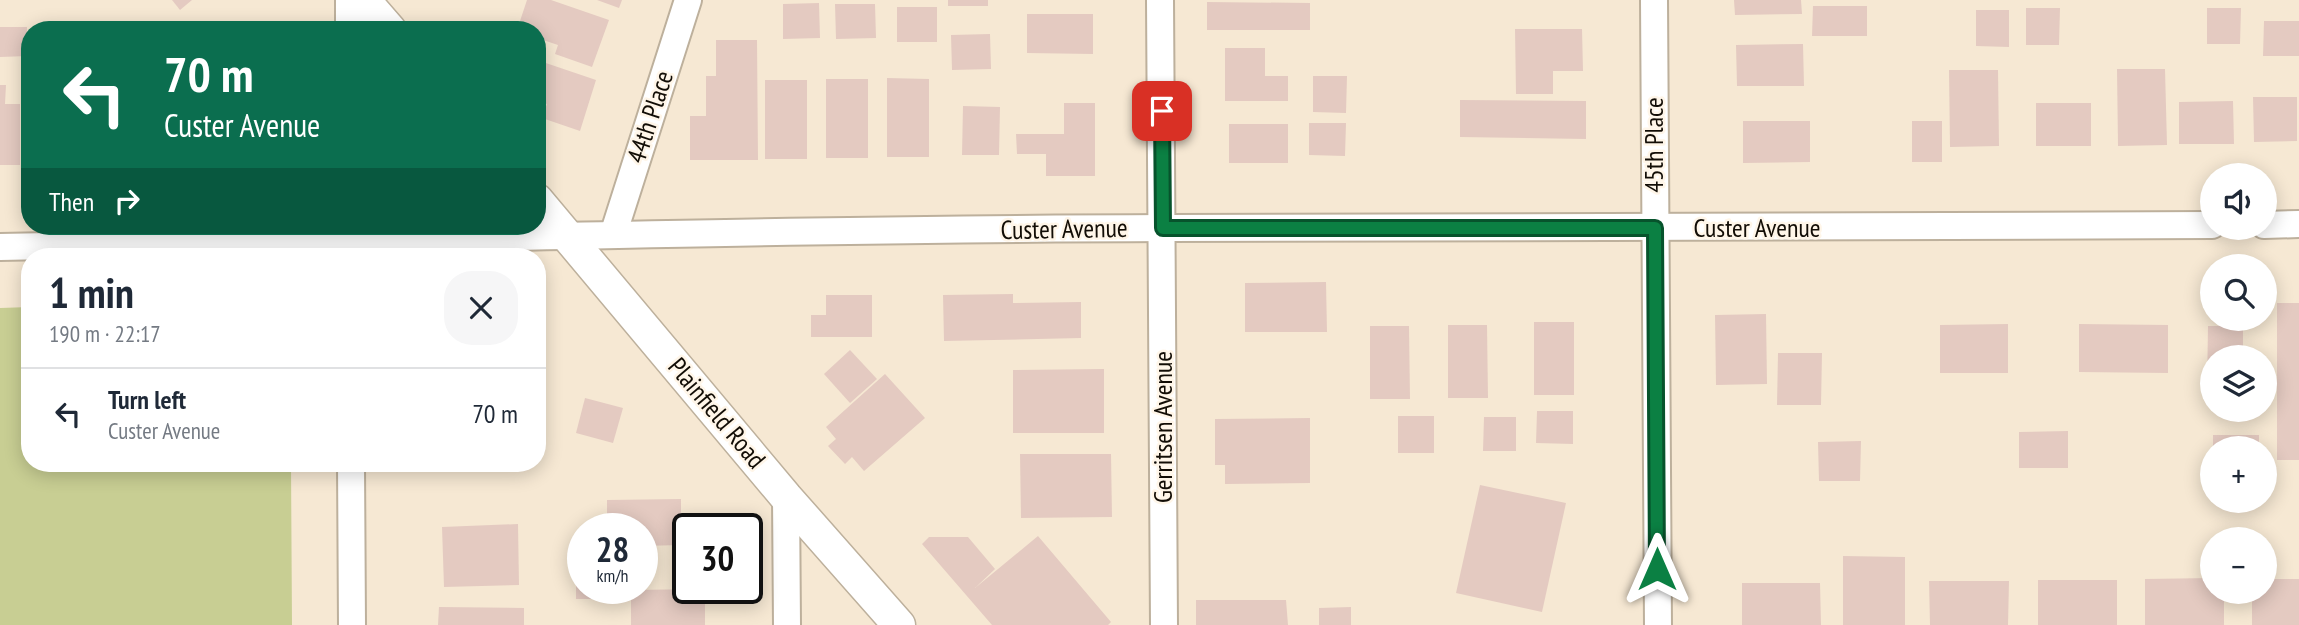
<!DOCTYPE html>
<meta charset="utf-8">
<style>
:root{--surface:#fff;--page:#f6f6f7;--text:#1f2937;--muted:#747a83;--line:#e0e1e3}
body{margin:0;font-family:"PT Sans Narrow",sans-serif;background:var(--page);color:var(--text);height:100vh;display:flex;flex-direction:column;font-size:26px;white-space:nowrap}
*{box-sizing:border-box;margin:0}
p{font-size:23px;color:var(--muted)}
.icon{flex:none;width:38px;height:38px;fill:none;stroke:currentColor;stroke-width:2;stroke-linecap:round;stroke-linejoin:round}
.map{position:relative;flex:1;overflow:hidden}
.details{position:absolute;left:21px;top:248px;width:525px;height:224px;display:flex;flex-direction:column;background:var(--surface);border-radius:28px;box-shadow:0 4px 18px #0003}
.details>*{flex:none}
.banner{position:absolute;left:21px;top:21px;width:525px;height:214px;border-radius:28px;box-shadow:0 4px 18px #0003;background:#0b6e4f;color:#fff;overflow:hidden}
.controls{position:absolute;left:2200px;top:163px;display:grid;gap:14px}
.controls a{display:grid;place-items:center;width:77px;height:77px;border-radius:50%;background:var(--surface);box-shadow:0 4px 18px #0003;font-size:35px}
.speed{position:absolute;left:567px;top:513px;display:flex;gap:14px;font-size:35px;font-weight:700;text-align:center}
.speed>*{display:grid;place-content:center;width:91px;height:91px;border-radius:50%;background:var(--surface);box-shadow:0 4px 18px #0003;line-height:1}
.speed small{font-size:18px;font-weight:400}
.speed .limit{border:4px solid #111;border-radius:10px;background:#fff;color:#111}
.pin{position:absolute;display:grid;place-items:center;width:60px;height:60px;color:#fff;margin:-30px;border-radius:14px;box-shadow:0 4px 10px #0006}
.me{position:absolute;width:77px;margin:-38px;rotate:0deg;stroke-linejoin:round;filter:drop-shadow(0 0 5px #0008)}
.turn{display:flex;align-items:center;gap:24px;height:147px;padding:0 28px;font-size:32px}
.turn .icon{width:91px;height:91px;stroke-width:2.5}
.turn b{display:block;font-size:49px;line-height:60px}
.then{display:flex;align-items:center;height:66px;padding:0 28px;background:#0003;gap:14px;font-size:26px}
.round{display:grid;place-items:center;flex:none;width:74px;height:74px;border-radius:28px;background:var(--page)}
.headline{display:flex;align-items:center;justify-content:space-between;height:119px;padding:0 28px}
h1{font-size:42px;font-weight:700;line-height:52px}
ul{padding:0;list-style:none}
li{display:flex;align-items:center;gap:21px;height:91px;padding:0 28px;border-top:2px solid var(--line)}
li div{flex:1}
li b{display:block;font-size:26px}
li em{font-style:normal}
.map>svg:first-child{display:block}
</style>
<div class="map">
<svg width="2299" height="625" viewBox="0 0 2299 625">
<rect width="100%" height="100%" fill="#f6e8d3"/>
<!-- green -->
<polygon fill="#c8ce93" points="30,307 30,464 291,464 292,625 0,625 0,308"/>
<!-- building -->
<g fill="#e4cac1">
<polygon points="172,0 192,0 180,10"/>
<polygon points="527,0 551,0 609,20 592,67 555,54 558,45 537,38 537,30 517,30"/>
<polygon points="597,0 622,0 619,8"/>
<rect x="948" y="0" width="40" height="6"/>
<polygon points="1734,0 1801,0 1802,14 1735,15"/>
<polygon points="1207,2 1310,3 1310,30 1207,30"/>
<polygon points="819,3 820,38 783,39 783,4"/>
<polygon points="835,4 875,4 876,38 836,39"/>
<polygon points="1813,6 1867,6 1867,36 1812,36"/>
<rect x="897" y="7" width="40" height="35"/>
<polygon points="2026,8 2060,8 2059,45 2026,45"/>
<polygon points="2207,8 2241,8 2240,44 2207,44"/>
<polygon points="1976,10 2009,10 2009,47 1976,46"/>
<polygon points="1027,14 1093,14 1093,54 1027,53"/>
<polygon points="2264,21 2299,21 2299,56 2263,56"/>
<polygon points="271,23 271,30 227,30 227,24"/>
<rect x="183" y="24" width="32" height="6"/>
<polygon points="151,25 151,30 107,30 107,26"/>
<polygon points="0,27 27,27 27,56 0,57"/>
<polygon points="1515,29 1582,29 1583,71 1553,71 1553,94 1516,94"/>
<polygon points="990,34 991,69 952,70 951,35"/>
<polygon points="716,40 757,40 758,160 690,160 690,116 706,116 706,76 716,76"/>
<polygon points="1803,44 1804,86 1737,86 1736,45"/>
<polygon points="1225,48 1265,48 1265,76 1288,76 1288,101 1225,101"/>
<polygon points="537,60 596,80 580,131 542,118 547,104 537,101"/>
<polygon points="2117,69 2165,69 2167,145 2118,146"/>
<polygon points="1949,70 1998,70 1999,146 1950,147"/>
<polygon points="1313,76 1347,76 1346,113 1313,112"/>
<polygon points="887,78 929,79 929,157 887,157"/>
<rect x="826" y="79" width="42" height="79"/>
<rect x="765" y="80" width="42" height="79"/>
<polygon points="0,85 6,85 5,104 20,104 20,165 0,165"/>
<polygon points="2253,97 2297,97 2297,141 2254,142"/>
<polygon points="1460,100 1586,101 1586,139 1460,137"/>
<polygon points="2233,101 2234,144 2179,144 2179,102"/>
<polygon points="1064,103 1095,103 1095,176 1046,176 1046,154 1017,154 1016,134 1064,134"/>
<rect x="2036" y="103" width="55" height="43"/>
<polygon points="963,106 1000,107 999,155 962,155"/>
<polygon points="1743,121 1810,121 1810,162 1743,163"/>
<rect x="1912" y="121" width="30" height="41"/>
<polygon points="1309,123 1346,123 1345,156 1309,155"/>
<rect x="1229" y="124" width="59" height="39"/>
<polygon points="1326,282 1327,332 1245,332 1245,283"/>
<polygon points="1013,294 1013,303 1081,302 1081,338 944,341 943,295"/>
<polygon points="826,295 872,295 872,337 811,337 811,315 826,315"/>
<rect x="2277" y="303" width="22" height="157"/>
<polygon points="1766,314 1767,384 1716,385 1715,315"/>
<rect x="1534" y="322" width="40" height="73"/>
<polygon points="2008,324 2008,373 1940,373 1940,325"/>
<polygon points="2079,324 2168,325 2168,373 2079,372"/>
<polygon points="1448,325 1487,325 1488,398 1448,398"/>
<polygon points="1370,326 1409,326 1410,399 1370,399"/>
<polygon points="2208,326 2243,326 2243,357 2212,357 2212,387 2207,387"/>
<polygon points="850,350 877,379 850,403 824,374"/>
<polygon points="1778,353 1822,353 1821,405 1777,405"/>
<polygon points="1104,369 1104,433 1013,433 1013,370"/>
<polygon points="885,374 925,418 864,471 852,457 845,464 828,446 836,439 826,427"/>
<polygon points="585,398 623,408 613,443 576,433"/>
<polygon points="1537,411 1573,411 1573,444 1536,443"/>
<rect x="1398" y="416" width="36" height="37"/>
<polygon points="1484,417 1516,417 1516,451 1483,451"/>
<polygon points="1310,418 1310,483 1225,484 1225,465 1215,465 1215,419"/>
<polygon points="2068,431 2068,468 2019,468 2019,432"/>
<rect x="2213" y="435" width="46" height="13"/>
<polygon points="1861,441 1860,481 1819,481 1818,442"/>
<polygon points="1020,454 1111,454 1112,517 1021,518"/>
<polygon points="1480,485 1566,503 1542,612 1456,593"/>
<polygon points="681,499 681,545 642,546 642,528 607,528 607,500"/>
<polygon points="518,524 519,585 444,587 442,527"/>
<polygon points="1038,536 1111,622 1108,625 992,625 922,544 929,537 968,537 995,569 975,588"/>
<polygon points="1843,556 1905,557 1905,625 1843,625"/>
<polygon points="576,563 583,563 583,588 615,588 615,599 576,599"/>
<polygon points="2212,578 2212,592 2224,592 2224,625 2145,625 2145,579"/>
<polygon points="2264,579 2299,579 2299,625 2252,625 2252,592 2264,592"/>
<rect x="2038" y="580" width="79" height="45"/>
<polygon points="1929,581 2009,581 2008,625 1930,625"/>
<polygon points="1742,583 1820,583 1821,625 1742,625"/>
<polygon points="705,589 705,625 631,625 631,590"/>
<polygon points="1196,600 1286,600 1288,625 1196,625"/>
<polygon points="439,607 524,608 524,625 438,625"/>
<polygon points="1351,607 1351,625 1319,625 1319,608"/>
</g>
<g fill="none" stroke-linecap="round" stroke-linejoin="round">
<defs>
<g id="minor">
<polyline points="1160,0 1164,625"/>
<polyline points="1654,0 1658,625"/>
<polyline points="349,30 349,0"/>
<polyline points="2264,225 2299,224"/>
<polyline points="613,235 688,0"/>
<path d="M 0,247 C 389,241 778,229 1167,228 C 1515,227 1864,227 2212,225"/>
<polyline points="351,464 352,625"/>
<polyline points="786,497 787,625"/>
</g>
<g id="tertiary">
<polyline points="364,0 390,30"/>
<polyline points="537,200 786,497 899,625"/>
</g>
</defs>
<!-- minor casing -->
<use href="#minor" stroke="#bdb09c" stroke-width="30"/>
<!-- tertiary casing -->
<use href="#tertiary" stroke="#bdb09c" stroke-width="35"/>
<!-- minor -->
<use href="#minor" stroke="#fff" stroke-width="26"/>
<!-- tertiary -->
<use href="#tertiary" stroke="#fff" stroke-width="32"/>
</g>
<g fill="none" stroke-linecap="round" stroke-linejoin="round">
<defs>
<polyline id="route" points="1162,111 1163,228 1655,228 1657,569"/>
</defs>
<!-- route casing -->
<use href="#route" stroke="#07532c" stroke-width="18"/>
<!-- route -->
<use href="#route" stroke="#0b8043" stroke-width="12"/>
</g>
<g text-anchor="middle" stroke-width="5" stroke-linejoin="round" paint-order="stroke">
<!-- street labels -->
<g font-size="26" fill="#120d06" stroke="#fff6e9">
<text transform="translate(650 117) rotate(-72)" y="9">44th Place</text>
<text transform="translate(1654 145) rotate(-90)" y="9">45th Place</text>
<text x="1757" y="237">Custer Avenue</text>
<text transform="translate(1064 229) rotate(-1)" y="9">Custer Avenue</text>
<text transform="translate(717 413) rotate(50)" y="9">Plainfield Road</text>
<text transform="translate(1163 427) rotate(-90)" y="9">Gerritsen Avenue</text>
</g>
</g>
</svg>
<div class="controls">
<a><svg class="icon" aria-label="sound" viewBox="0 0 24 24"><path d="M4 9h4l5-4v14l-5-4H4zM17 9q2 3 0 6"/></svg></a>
<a><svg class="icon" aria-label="search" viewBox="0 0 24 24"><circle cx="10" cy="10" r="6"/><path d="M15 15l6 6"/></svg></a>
<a><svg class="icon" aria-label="layers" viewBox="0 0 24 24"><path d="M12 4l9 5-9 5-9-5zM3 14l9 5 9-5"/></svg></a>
<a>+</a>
<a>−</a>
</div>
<div class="speed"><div>28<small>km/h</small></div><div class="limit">30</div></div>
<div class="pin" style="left:1162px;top:111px;background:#d93025"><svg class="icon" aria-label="arrive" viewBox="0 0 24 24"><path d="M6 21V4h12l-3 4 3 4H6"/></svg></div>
<svg class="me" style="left:1657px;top:569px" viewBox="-20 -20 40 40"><path d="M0-17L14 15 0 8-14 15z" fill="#0b8043" stroke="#fff" stroke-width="4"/></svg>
<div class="banner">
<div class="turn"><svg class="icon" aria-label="left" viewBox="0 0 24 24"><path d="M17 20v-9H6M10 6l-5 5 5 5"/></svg><div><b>70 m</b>Custer Avenue</div></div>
<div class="then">Then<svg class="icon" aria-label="right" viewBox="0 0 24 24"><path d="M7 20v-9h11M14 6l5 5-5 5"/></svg></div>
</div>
<section class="details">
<div class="headline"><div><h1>1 min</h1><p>190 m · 22:17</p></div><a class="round"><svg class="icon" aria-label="close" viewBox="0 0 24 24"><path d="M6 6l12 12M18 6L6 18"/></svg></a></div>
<ul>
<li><svg class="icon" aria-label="left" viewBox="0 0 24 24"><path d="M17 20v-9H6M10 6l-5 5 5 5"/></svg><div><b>Turn left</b><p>Custer Avenue</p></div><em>70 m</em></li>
</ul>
</section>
</div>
